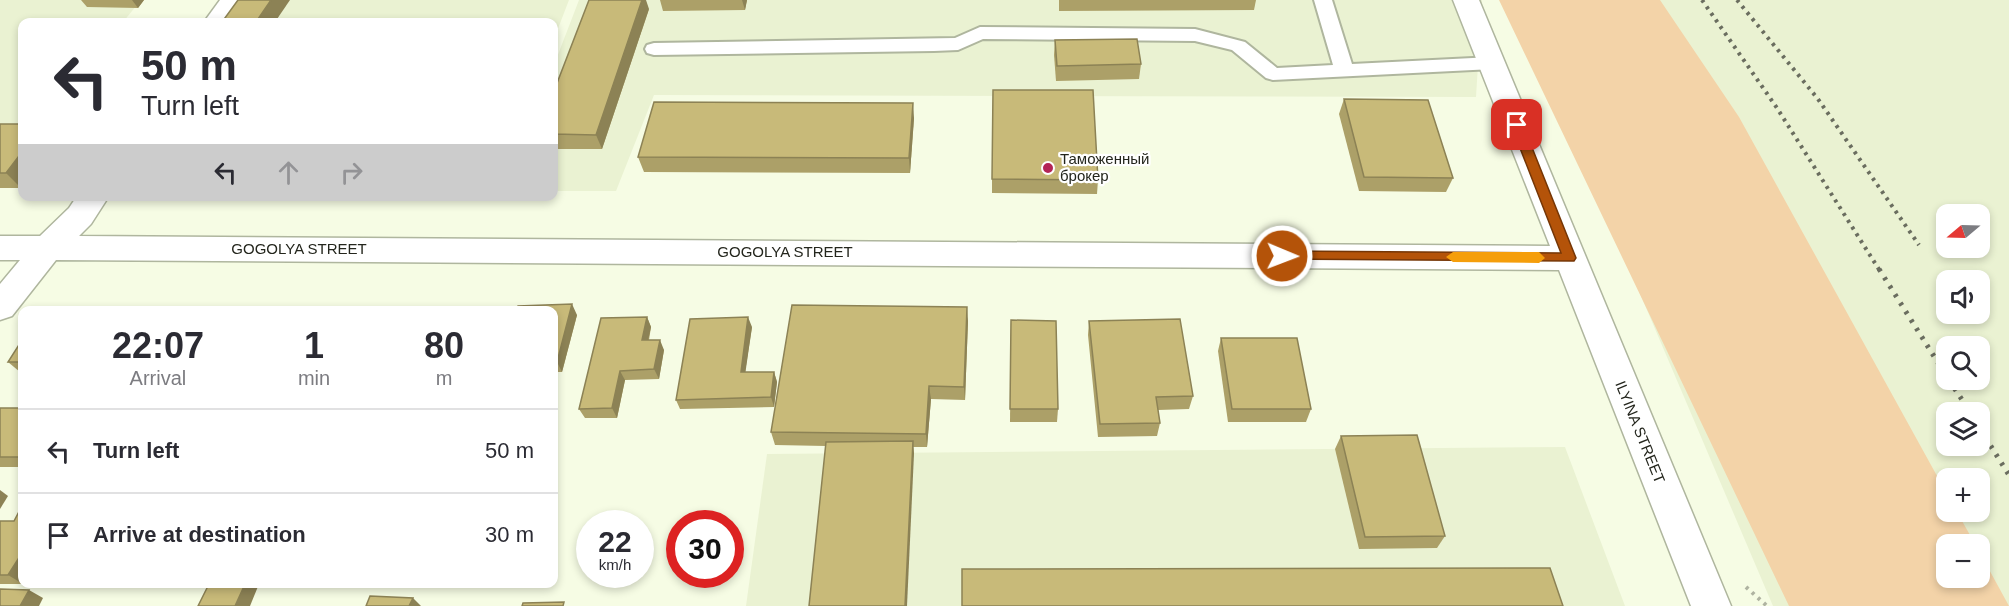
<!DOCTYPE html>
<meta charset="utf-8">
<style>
:root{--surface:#fff;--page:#f2f2f3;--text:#2b2b33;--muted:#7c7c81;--line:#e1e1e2}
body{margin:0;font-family:Helvetica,sans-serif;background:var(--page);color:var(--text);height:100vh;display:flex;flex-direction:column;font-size:22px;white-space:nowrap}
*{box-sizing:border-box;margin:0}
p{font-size:20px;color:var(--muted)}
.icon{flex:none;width:33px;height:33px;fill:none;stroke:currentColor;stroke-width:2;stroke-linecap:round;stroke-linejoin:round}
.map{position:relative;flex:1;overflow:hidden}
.details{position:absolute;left:18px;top:306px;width:540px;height:282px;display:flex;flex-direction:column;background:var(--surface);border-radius:12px;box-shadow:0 3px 9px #0003}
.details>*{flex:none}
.hud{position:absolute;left:18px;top:18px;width:540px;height:183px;border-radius:12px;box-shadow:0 3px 9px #0003;background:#fff;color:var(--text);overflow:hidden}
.needle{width:39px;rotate:251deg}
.tools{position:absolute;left:1936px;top:204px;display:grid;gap:12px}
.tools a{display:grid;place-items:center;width:54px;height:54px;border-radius:12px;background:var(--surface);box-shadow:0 3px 9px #0003;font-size:30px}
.speed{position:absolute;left:576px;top:510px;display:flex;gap:12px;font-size:30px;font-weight:700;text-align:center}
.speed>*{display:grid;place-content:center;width:78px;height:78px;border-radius:50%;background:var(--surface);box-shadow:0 3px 9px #0003;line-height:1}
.speed small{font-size:15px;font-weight:400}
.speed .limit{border:9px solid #d22;background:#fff;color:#111}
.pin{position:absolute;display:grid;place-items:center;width:51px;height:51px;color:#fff;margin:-26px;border-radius:12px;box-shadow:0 3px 9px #0006}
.me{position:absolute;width:66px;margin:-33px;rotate:91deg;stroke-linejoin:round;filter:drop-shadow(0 0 4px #0008)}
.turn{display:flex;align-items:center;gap:21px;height:126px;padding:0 24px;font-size:27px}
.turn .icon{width:78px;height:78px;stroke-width:2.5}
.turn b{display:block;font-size:42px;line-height:51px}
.lanes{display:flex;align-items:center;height:57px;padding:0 24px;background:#0003;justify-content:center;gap:30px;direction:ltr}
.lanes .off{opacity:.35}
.eta{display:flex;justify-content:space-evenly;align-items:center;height:102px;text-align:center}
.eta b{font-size:36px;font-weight:700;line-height:42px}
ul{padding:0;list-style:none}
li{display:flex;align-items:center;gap:18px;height:84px;padding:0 24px;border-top:2px solid var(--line)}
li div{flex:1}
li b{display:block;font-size:22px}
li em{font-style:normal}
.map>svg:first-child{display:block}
</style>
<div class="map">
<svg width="2009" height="606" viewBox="0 0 2009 606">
<rect width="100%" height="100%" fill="#f6fce4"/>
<!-- built -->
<g fill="#eaf2d2" fill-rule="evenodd">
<polygon points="0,0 141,0 123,22 22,22 22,149 0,178"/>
<polygon points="252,0 569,0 554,39 554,22 237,22"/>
<polygon points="579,0 1482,0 1476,97 654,95 616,191 554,191 554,65"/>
<path d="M 1515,0 L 2009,0 L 2009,606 L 1773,606 ZM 1947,214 L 1980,214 L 1980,248 L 1947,248 ZM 1947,280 L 1980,280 L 1980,314 L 1947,314 ZM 1947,346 L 1980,346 L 1980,380 L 1947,380 ZM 1947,412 L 1980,412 L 1980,446 L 1947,446 ZM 1947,478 L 1980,478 L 1980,512 L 1947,512 ZM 1947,544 L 1980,544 L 1980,578 L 1947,578 Z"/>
<polygon points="1565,447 1625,606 746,606 767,454"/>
</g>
<!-- green -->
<polygon fill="#f3d3a8" points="1499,0 1660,0 1739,117 1947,494 1947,512 1957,512 1975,544 1947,544 1947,578 1980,578 1980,553 2009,606 1789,606"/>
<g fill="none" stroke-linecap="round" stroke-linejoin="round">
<defs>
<polygon id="service" points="1314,0 1332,0 1352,64 1493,57 1500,59 1502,63 1500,67 1493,69 1273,80 1266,78 1232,50 1195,41 983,39 958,50 934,51 654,55 647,53 645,49 647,45 654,43 955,38 980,27 1195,29 1245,42 1277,68 1333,65"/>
<g id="minor">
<polygon points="220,0 246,0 230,22 204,22"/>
<polygon points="1453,0 1479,0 1731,606 1691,606 1559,270 56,260 12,316 0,320 0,284 20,260 0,260 0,236 40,236 69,208 77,196 109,196 91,224 79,236 1550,246"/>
</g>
</defs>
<!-- service casing -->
<use href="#service" stroke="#afb69e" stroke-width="4"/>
<!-- minor casing -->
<use href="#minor" stroke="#afb69e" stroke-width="3"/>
<!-- path -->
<polyline stroke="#afb3a1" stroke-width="4" stroke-dasharray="3 5" stroke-linecap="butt" points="1746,587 1767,606"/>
<!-- service -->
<use href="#service" fill="#fff" fill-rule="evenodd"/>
<!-- minor -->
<use href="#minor" fill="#fff" fill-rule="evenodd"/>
<!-- rail-far1 -->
<g stroke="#6a6d5f" stroke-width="4" stroke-dasharray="3 5" stroke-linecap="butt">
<polyline points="1702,0 1777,108 1880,271"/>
<polyline points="1737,0 1818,99 1919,245"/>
</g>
<!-- rail -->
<g stroke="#6a6d5f" stroke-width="5" stroke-dasharray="3 7" stroke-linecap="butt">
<polyline points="1879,269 1947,377"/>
<polyline points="1949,380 1970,412"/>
<polyline points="1980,429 2009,475"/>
</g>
</g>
<!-- wall -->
<g fill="#aca068">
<polygon points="81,0 144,0 138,8 87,7"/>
<polygon points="660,0 747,0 745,10 663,11"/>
<polygon points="1059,0 1256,0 1254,10 1059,11"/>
<polygon points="649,9 602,149 554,149 554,91"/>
<polygon points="1055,40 1141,64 1139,79 1056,81 1054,55"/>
<polygon points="1344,99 1453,178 1446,192 1359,191 1339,114"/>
<polygon points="914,118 910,173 644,172 638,157"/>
<polygon points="0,124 22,124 22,185 21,188 0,188"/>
<polygon points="992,179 1098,180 1097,194 992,193"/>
<polygon points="554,310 577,315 562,372 554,372"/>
<polygon points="647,317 651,327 649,340 664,350 659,379 625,380 617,418 585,418 579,409"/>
<polygon points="1011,320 1058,409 1057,422 1010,422"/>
<polygon points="968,321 965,400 931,399 927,447 913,447 914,454 826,446 775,445 771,432"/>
<polygon points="1089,321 1193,396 1189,409 1158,410 1160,423 1157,436 1098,437 1088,335"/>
<polygon points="752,327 745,372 774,372 777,382 774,407 680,409 676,400"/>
<polygon points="1221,338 1311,409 1306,422 1228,422 1218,351"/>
<polygon points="22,340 22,372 20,372 8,362"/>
<rect x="0" y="408" width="22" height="59"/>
<polygon points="1341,436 1445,536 1437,548 1359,549 1335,449"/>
<polygon points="0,521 23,584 0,584"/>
</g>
<!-- shaded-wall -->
<g fill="#8c8255">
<polygon points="132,0 144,0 138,8"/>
<polygon points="271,0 290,0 275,22 256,22"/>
<polygon points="642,0 646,0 649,9 602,149 596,135"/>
<polygon points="742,0 747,0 745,10"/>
<polygon points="913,103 914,118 910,173 909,158"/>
<polygon points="22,152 22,185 21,188 6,173"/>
<polygon points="572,304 577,315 562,372 557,362"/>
<polygon points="967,307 968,321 965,400 964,387"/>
<polygon points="647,317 651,327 646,350 642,340"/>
<polygon points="748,317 752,327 744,382 741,372"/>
<polygon points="660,340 664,350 659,379 654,369"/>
<polygon points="620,371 625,380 617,418 612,408"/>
<polygon points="774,372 777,382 774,407 771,397"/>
<polygon points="929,386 931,399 927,447 926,434"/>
<polygon points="913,441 914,454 907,606 905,606"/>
<polygon points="0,490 8,496 0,509"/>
<polygon points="22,553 23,584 8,575"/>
<polygon points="245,584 259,584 250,606 235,606"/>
<polygon points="29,590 43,598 39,606 20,606"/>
<polygon points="413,598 421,606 409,606"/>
</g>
<!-- building -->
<g fill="#c8ba79" stroke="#8c8255" stroke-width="1.5">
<polygon points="238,0 271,0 256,22 222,22"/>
<polygon points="589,0 642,0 596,135 554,134 554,91"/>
<polygon points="1137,39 1141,64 1057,66 1055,40"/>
<polygon points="993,90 1093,90 1098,180 992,179"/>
<polygon points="1344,99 1428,100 1453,178 1364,177"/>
<polygon points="654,102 913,103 909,158 638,157"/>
<polygon points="0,124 22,124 22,152 6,173 0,173"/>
<polygon points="572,304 557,362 554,362 554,310 517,310 518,306"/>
<polygon points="792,305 967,307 964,387 929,386 926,434 771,432"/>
<polygon points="397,308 396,310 341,310 342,309"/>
<polygon points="647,317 642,340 660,340 654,369 620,371 612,408 579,409 601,318"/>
<polygon points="748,317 741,372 774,372 771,397 676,400 690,319"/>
<polygon points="1180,319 1193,396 1156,397 1160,423 1100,424 1089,321"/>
<polygon points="1011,320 1056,321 1058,409 1010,409"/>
<polygon points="1221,338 1297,338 1311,409 1232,409"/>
<polygon points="22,340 22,362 8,362"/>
<rect x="0" y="408" width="22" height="49"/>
<polygon points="1417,435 1445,536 1365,537 1341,436"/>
<polygon points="913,441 905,606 809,606 826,442"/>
<polygon points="22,506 22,553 8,575 0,575 0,521 14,521"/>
<polygon points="1550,568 1563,606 962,606 962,569"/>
<polygon points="209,584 245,584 235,606 198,606"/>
<polygon points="0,589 29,590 20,606 0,606"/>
<polygon points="370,596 413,598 409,606 366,606"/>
<polygon points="564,602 563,606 522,606 523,603"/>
</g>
<!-- route -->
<polygon fill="#b45309" stroke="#753606" stroke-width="1.5" points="1517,121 1523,125 1576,258 1574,261 1277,259 1275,256 1282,251 1561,253 1511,125"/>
<!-- slow -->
<polygon fill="#f59e0b" points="1453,252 1539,252 1545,258 1539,263 1453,262 1446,257"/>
<!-- markers -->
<circle fill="#b32455" stroke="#fff" stroke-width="2" cx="1048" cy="168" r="6"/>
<g text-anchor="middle" stroke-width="4.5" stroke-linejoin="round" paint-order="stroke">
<!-- poi labels -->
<g font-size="15" fill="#24261d" stroke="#fff" text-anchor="start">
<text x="1060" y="164">Таможенный<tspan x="1060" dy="17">брокер</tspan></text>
</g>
<!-- street labels -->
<g font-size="15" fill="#24261d" stroke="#fff">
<text x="299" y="254">GOGOLYA STREET</text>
<text x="785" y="257">GOGOLYA STREET</text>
<text transform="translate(1640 432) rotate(68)" y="5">ILYINA STREET</text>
</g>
</g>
</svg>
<div class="tools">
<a><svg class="needle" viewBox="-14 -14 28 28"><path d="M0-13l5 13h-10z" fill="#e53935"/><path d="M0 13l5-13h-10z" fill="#7c7c81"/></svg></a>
<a><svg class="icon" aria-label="sound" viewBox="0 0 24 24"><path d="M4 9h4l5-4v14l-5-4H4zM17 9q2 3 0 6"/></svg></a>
<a><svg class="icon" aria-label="search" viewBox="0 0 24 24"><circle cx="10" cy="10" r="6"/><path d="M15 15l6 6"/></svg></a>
<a><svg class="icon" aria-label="layers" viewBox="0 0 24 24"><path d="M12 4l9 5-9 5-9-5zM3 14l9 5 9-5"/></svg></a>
<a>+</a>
<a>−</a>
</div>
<div class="speed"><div>22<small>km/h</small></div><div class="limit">30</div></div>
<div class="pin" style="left:1517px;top:125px;background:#d93025"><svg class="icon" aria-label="arrive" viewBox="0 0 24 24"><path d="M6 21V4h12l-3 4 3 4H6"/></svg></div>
<svg class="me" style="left:1282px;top:256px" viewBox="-20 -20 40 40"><circle r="17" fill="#b45309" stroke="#fff" stroke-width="3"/><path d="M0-11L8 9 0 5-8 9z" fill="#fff"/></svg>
<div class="hud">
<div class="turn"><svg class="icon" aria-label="left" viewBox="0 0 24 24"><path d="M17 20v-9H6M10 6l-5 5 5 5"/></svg><div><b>50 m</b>Turn left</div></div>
<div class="lanes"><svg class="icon" aria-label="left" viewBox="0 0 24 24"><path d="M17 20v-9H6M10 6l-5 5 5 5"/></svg><svg class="icon off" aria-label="ahead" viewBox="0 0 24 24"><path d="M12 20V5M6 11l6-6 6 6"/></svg><svg class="icon off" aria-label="right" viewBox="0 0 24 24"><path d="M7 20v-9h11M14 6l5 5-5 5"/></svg></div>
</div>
<section class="details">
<div class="eta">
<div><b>22:07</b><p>Arrival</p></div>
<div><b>1</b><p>min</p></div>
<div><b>80</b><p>m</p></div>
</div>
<ul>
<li><svg class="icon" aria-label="left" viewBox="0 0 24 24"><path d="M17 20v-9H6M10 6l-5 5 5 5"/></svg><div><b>Turn left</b></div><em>50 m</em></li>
<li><svg class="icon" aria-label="arrive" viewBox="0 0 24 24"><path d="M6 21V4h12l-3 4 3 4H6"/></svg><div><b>Arrive at destination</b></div><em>30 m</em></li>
</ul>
</section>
</div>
